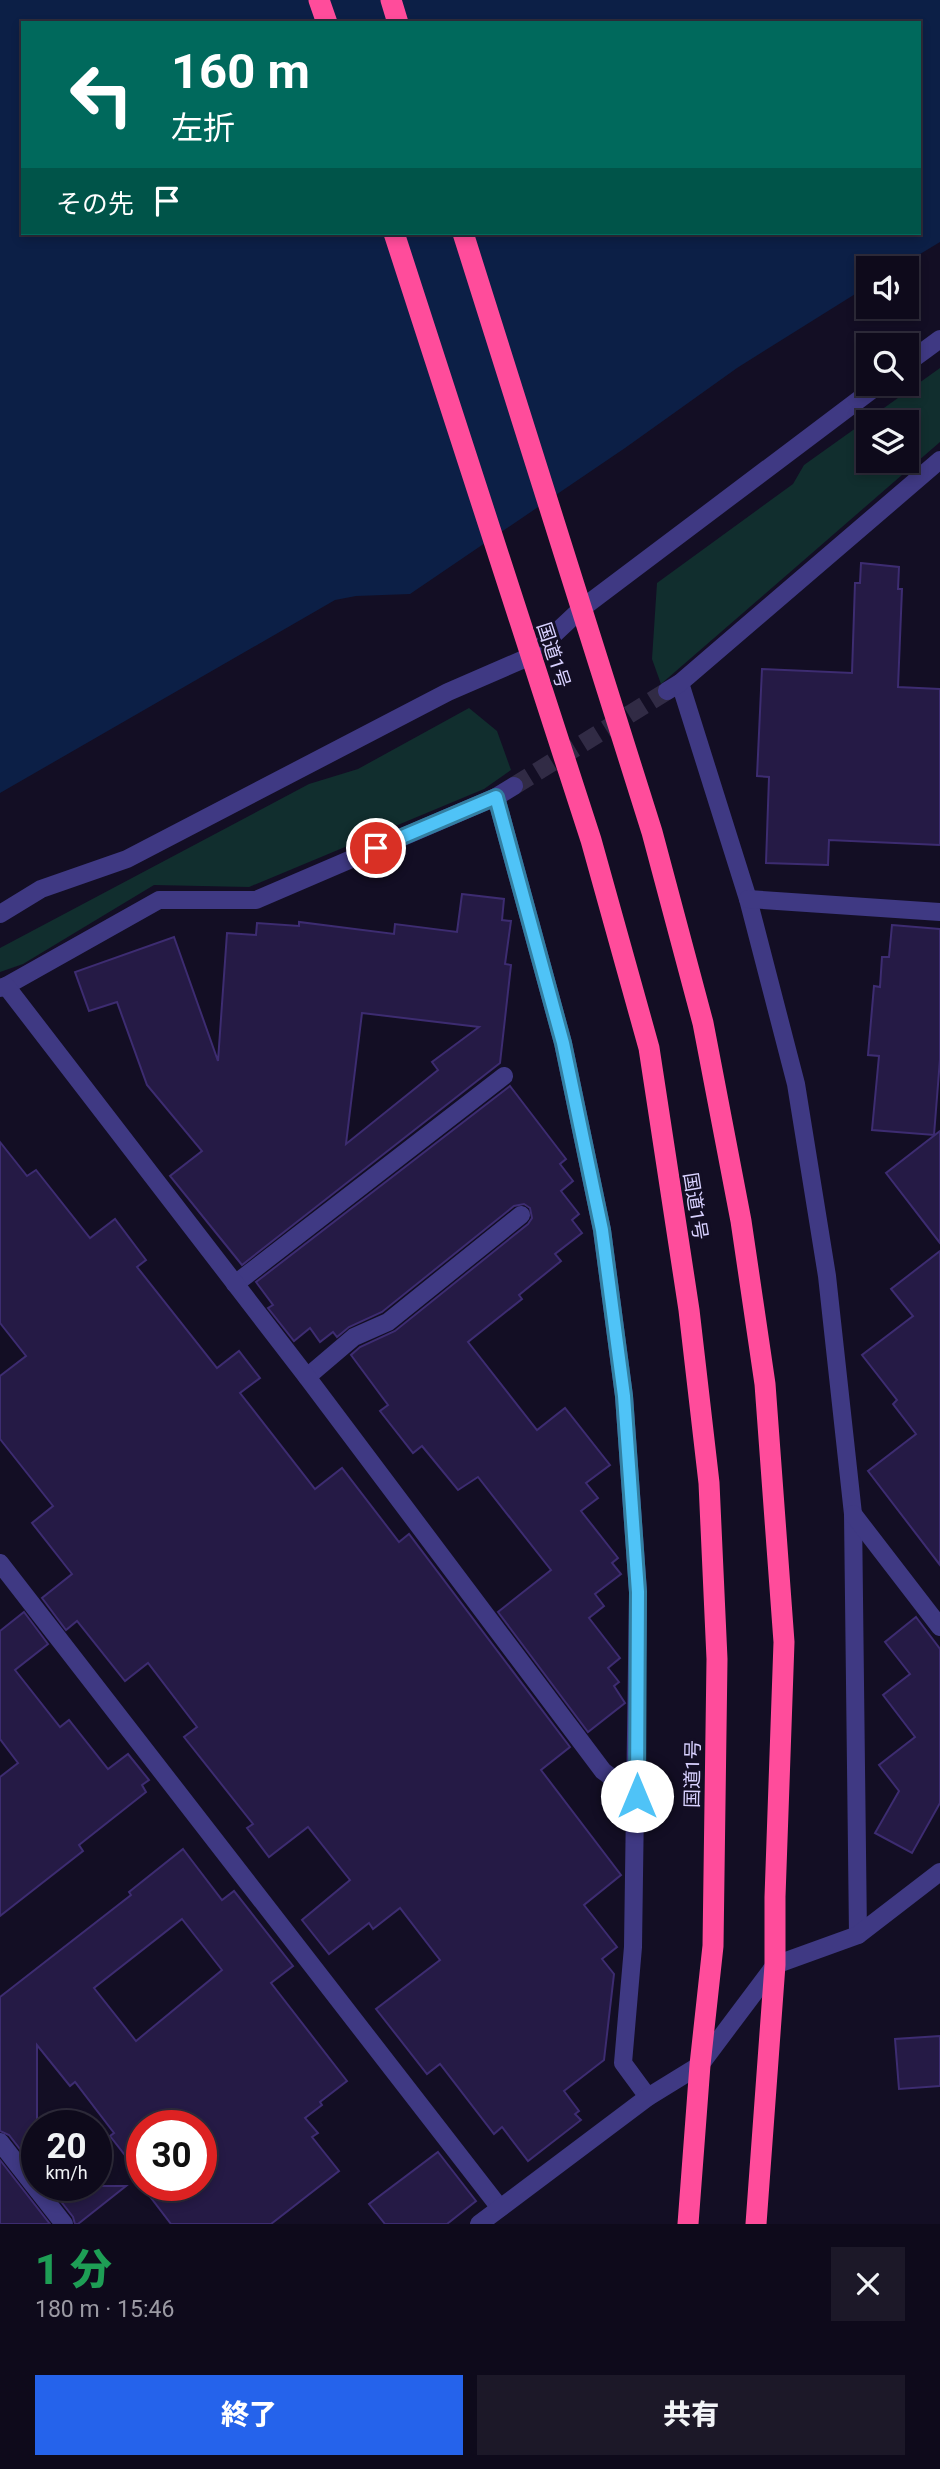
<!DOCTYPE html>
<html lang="ja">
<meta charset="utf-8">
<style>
:root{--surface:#0e0a1b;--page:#1c1828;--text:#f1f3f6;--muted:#9b9aa3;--line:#2e2b3a;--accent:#2563eb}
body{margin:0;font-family:Roboto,"Noto Sans JP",sans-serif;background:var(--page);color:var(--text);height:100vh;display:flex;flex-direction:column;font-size:26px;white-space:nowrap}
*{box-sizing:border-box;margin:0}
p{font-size:23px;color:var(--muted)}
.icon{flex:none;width:38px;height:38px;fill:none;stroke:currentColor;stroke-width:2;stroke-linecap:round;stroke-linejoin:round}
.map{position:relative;height:2224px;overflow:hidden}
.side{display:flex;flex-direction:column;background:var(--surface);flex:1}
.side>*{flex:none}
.top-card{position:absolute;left:21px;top:21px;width:900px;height:214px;border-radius:0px;box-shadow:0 4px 10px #0003,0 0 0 2px var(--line);background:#00695c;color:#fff;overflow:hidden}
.fabs{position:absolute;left:856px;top:256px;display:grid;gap:14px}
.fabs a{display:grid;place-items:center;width:63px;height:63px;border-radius:0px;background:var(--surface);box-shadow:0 4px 10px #0003,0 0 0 2px var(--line);font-size:35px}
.speed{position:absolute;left:21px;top:2110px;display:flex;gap:14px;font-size:35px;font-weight:700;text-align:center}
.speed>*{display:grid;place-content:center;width:91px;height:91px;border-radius:50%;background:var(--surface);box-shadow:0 4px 10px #0003,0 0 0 2px var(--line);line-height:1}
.speed small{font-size:18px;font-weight:400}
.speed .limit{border:10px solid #d22;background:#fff;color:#111}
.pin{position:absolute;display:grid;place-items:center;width:60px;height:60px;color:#fff;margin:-30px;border:4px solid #fff;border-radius:50%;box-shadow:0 2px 7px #0007}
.me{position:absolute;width:77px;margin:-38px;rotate:0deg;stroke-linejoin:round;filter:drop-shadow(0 0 5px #0008)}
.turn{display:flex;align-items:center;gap:24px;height:147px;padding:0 35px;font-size:32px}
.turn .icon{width:91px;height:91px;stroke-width:2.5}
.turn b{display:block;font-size:49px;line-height:60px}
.then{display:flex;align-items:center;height:66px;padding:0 35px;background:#0003;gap:14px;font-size:26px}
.round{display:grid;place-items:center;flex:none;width:74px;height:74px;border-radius:0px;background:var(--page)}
.overview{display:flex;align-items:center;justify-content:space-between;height:119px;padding:0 35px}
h1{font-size:42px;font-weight:800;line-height:52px;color:#1e9e55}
.action{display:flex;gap:14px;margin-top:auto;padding:14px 35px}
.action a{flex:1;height:80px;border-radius:0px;background:var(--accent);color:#fff;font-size:28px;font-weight:800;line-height:80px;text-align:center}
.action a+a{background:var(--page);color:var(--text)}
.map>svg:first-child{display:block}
</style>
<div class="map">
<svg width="940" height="2224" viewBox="0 0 940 2224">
<rect width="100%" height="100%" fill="#130e24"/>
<!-- green -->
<g fill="#112e2e" fill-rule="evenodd">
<path d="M 940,368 L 940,442 L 661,684 L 652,659 L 657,583 L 793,484 L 804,465 ZM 868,422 L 906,422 L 906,460 L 868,460 Z"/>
<polygon points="469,708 497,731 511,770 484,789 249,887 154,885 23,964 0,972 0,948 309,784 358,769"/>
</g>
<!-- water -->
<path fill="#0c1f46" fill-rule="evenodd" d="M 0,0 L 940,0 L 940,242 L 897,268 L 868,268 L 868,286 L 737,368 L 625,448 L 410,594 L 356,596 L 335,600 L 0,793 ZM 23,23 L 919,23 L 919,233 L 23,233 Z"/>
<!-- building -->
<g fill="#251a45" stroke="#3d2c71" stroke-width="2" fill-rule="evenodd">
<polygon points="861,563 899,567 898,589 902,589 898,687 940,689 940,845 829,840 828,865 766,863 769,777 757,776 762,669 852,673 855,583 860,583"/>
<path d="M 462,894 L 504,899 L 502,920 L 511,921 L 505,964 L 511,965 L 500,1063 L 242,1265 L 170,1176 L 202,1151 L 147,1085 L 117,1002 L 89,1011 L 75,972 L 174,937 L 218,1061 L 227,933 L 256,935 L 257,923 L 299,926 L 299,922 L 394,934 L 395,924 L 457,932 ZM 362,1013 L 479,1027 L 432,1062 L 438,1070 L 346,1144 Z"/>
<polygon points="892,925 940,929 940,1059 934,1135 872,1130 879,1056 868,1055 874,986 880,987 882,957 889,957"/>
<polygon points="510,1086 566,1159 560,1164 573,1181 561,1191 579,1214 572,1220 582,1233 555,1254 561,1261 519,1295 522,1299 468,1342 537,1430 565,1408 610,1465 586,1483 598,1498 581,1511 618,1558 612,1563 621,1574 595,1594 604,1606 589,1618 620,1658 608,1668 619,1682 614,1686 625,1703 588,1732 498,1612 551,1570 478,1477 458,1490 422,1446 413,1453 380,1411 388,1405 351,1355 360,1347 395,1331 528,1224 532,1218 530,1208 524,1204 514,1206 382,1312 349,1327 337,1337 333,1332 320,1342 310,1328 294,1341 268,1308 273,1305 256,1282"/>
<polygon points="940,1131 940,1243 886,1173"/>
<polygon points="0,1142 27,1176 36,1170 90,1238 115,1219 146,1260 137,1267 217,1368 239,1351 260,1378 240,1393 315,1489 342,1468 399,1542 409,1534 570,1747 541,1770 621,1875 584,1905 617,1947 602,1959 614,1974 604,2060 564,2091 579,2111 575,2114 581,2120 528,2161 502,2127 494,2134 440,2064 427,2074 376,2009 440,1960 400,1908 373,1929 369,1923 329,1954 302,1920 350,1880 308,1827 269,1857 247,1828 253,1824 184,1737 197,1727 148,1663 125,1681 77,1621 66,1630 42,1598 72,1574 32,1523 53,1506 0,1439 0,1376 26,1356 0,1323"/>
<polygon points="940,1251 940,1565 868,1471 916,1434 893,1404 897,1400 862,1355 913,1316 891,1289"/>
<polygon points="24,1612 48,1644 15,1670 60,1727 69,1720 108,1769 128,1754 149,1780 142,1785 146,1792 79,1845 83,1851 0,1916 0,1777 18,1763 0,1739 0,1631"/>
<polygon points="916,1617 940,1649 940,1803 912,1853 875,1833 899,1791 879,1765 915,1737 883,1695 910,1674 885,1642"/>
<path d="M 183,1849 L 222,1900 L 234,1891 L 293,1966 L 271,1983 L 347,2081 L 320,2102 L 322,2105 L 305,2118 L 318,2133 L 312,2137 L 339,2171 L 271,2224 L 171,2224 L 142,2186 L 201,2186 L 201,2126 L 142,2126 L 142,2177 L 110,2136 L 114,2133 L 75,2082 L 70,2086 L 37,2045 L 37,2171 L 9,2135 L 0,2131 L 0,1997 L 131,1895 L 129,1892 ZM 182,1919 L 222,1970 L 136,2041 L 94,1988 Z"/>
<polygon points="940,2036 940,2086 899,2089 895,2039"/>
<polygon points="438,2152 476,2201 447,2224 385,2224 369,2204"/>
<polygon points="0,2160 50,2224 0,2224"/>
<polygon points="49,2186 126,2186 78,2224 75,2224 73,2217"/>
</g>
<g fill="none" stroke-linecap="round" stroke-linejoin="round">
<!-- street-tunnel -->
<polyline stroke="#312b45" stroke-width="18" stroke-dasharray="18 9" stroke-linecap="butt" points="514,786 667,691"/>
<!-- lane -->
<g stroke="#3f3983" stroke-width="18">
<polyline points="235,1284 504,1076"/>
<polyline points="307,1377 354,1337 388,1322 521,1215"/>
</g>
<!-- street -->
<g stroke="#3f3983" stroke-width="18">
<polyline points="906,364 940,339"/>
<polyline points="680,683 748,899 796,1084 827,1276 853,1514 858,1935"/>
<polyline points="667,691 680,683 940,460"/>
<polyline points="496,797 563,1043 602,1230 624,1396 638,1592 633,1947 623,2063 648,2097"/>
<polyline points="748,899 940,912"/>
<polyline points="0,914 41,889 127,859 448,692 531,656 581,609 881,383"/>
<polyline points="6,986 159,900 256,900 496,797 514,786"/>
<polyline points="0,988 6,986 307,1377 603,1771 637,1796"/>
<polyline points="853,1514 940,1627"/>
<polyline points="0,1563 500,2208"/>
<polyline points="0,2142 64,2224"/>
<polyline points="479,2224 648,2097 700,2065 775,1965 858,1935 940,1872"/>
</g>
<!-- highway -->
<g stroke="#ff4c9b" stroke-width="21">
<polyline points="319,0 327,23"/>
<polyline points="391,0 398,23"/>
<polyline points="394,233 591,840 649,1048 689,1310 709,1483 717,1659 713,1946 700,2065 688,2224"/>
<polyline points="463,233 652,832 703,1023 741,1221 765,1384 784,1642 775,1897 775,1965 756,2224"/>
</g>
</g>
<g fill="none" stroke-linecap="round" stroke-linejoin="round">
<defs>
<polyline id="route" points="376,848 496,797 563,1043 602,1230 624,1396 638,1592 637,1796"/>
</defs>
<!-- route casing -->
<use href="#route" stroke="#337fa1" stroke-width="18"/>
<!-- route -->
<use href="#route" stroke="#4fc3f7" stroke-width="12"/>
</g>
<g text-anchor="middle" stroke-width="6" stroke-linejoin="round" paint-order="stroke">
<!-- street labels -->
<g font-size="19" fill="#d8d1ff" stroke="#130e24">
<text transform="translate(554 655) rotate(72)" y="7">国道1号</text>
<text transform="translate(696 1206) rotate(81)" y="7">国道1号</text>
<text transform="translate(692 1774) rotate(-89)" y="7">国道1号</text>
</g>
</g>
</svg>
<div class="fabs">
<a><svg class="icon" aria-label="sound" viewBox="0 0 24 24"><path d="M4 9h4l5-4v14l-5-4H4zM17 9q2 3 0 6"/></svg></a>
<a><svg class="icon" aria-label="search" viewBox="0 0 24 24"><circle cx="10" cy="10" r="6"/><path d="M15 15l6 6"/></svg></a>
<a><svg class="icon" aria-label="layers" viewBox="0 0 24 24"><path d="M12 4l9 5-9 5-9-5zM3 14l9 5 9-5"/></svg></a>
</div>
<div class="speed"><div>20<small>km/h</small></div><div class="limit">30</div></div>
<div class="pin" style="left:376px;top:848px;background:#d93025"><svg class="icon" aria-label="arrive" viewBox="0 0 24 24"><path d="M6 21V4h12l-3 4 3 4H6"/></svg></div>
<svg class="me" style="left:637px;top:1796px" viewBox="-20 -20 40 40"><circle r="19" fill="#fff"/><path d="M0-13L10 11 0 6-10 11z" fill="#4fc3f7"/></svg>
<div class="top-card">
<div class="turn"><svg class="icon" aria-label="left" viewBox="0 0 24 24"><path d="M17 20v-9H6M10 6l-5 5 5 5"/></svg><div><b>160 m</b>左折</div></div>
<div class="then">その先<svg class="icon" aria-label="arrive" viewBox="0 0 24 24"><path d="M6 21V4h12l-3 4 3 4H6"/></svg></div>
</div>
</div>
<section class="side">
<div class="overview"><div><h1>1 分</h1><p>180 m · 15:46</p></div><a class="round"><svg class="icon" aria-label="close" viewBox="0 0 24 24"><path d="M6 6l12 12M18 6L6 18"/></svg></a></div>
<div class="action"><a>終了</a><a>共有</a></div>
</section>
